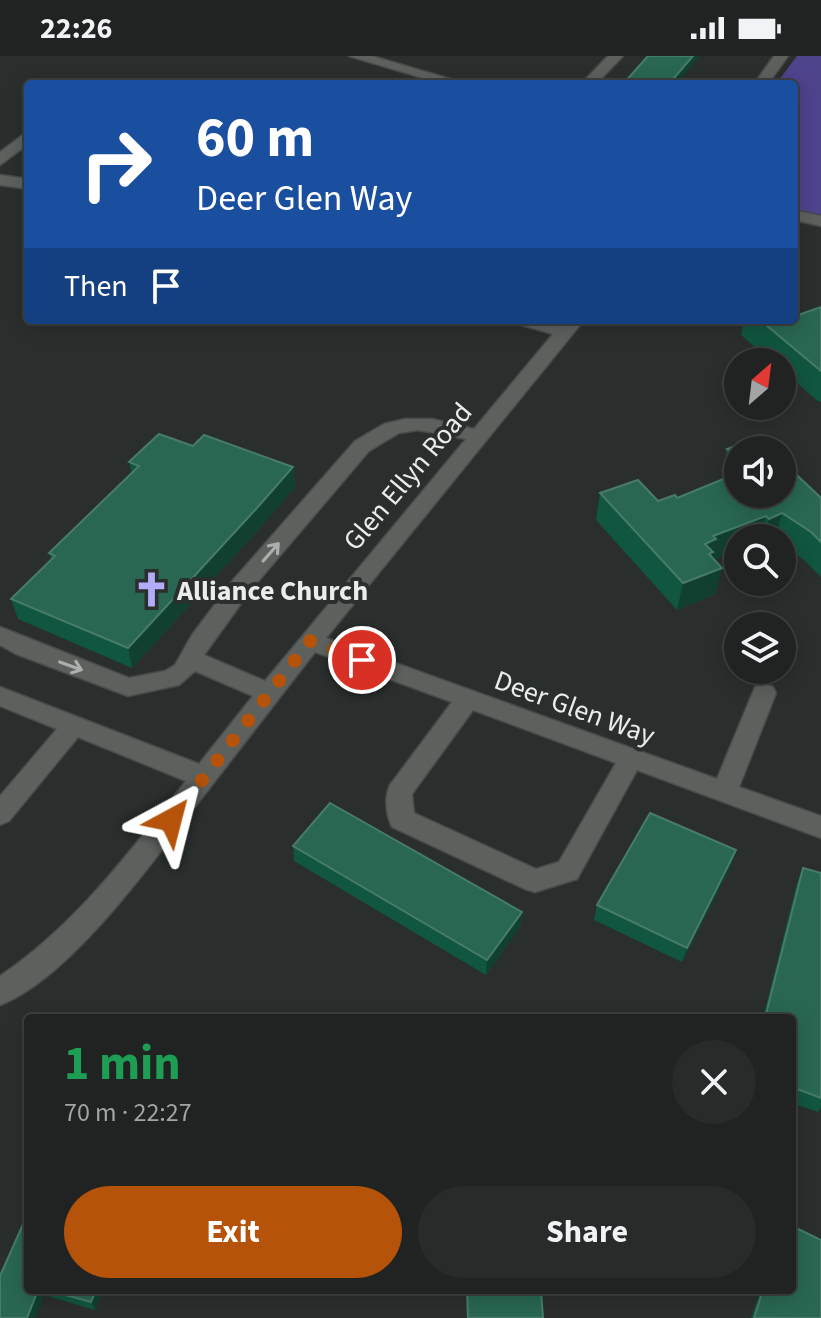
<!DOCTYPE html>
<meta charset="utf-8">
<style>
:root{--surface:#202322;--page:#282b2a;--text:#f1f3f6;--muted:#a2a4a5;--line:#3d4040;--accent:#b45309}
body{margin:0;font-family:"Source Sans 3",sans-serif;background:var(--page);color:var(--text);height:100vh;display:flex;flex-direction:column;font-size:30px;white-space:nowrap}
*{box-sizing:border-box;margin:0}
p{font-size:26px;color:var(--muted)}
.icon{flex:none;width:44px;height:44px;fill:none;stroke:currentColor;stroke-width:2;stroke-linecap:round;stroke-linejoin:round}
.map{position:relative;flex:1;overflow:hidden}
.sheet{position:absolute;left:24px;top:958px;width:772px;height:280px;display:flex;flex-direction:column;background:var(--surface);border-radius:8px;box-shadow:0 4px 20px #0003,0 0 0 2px var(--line)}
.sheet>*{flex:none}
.guide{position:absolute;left:24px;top:24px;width:774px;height:244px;border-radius:8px;box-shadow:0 4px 20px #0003,0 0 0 2px var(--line);background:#1a4fa0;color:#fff;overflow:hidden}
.needle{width:52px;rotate:28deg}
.buttons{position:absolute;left:724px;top:292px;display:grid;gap:16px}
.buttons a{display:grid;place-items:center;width:72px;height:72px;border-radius:50%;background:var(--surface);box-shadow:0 4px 20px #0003,0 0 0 2px var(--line);font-size:40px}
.pin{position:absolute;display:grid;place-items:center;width:68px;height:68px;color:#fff;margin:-34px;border:4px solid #fff;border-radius:50%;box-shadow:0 2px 8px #0007}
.me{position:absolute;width:88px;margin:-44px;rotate:38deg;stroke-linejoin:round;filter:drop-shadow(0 0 6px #0008)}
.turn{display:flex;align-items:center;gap:28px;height:168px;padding:0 40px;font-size:36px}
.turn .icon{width:104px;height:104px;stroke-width:2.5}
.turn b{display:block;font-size:56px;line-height:68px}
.then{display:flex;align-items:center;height:76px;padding:0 40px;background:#0003;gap:16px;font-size:30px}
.round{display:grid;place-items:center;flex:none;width:84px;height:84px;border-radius:42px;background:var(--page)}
.overview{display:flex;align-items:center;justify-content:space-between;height:136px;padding:0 40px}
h1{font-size:48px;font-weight:700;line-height:60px;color:#1e9e55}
.button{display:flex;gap:16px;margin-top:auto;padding:16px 40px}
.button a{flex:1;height:92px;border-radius:48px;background:var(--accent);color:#fff;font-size:32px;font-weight:700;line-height:92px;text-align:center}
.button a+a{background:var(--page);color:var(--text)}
.status{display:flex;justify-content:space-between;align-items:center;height:56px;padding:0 40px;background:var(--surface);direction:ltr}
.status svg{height:22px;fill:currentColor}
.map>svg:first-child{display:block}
</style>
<div class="status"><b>22:26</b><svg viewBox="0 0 49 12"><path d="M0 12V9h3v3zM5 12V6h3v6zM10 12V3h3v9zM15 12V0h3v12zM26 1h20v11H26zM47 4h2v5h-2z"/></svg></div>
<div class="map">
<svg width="821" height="1262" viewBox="0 0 821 1262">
<rect width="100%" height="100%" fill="#2a2f2d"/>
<!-- green -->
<polygon fill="#4e438d" points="797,0 821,0 821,159 794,153 794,28 776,28"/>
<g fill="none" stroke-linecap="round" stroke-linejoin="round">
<defs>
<g id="minor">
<polygon points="349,0 372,0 467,28 443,28"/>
<polygon points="608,0 623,0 596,28 581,28"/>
<polygon points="774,0 788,0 768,28 754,28"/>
<polygon points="28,75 28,88 0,109 0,96"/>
<polygon points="0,119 28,123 28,133 0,129"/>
<polygon points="794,154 821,160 821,170 794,164"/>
<path d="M 516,264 L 545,264 L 561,269 L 565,264 L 584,264 L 326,582 L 717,723 L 755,631 L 764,628 L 773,631 L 776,637 L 739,731 L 821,760 L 821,782 L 637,714 L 577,823 L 535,836 L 525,833 L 392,771 C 386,759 384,741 390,729 L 452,646 L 315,596 C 275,647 235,699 195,751 C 150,809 69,923 0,949 L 0,920 C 76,869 130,795 186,725 L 78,681 L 9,765 L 0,769 L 0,740 L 57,673 L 0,650 L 0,631 L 199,708 L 253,640 L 195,615 L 179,629 L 128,640 L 16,598 L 0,589 L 0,571 L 129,622 L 165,615 L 175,609 L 192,579 L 234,523 L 355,385 L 384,368 L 405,363 L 432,363 L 474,373 L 553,278 L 518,268 ZM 418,374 L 466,383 L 265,625 L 204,599 L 250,535 L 369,395 L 399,377 ZM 473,654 L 616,707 L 559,806 L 536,813 L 414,757 L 412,738 Z"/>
</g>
</defs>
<!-- minor casing -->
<use href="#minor" stroke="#474a48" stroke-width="3"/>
<!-- minor -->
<use href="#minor" fill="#5c615e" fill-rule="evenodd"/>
</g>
<!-- wall -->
<g fill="#115640">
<polygon points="821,251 821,345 819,346 782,314 782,306 773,306 741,279 744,264 794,264 798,259"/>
<polygon points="193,390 293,411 295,431 258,474 132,612 18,563 11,543 51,504 49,497 132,417 129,406"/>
<polygon points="727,393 738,394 738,438 821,442 821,521 803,503 782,489 782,482 738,482 738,494 714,504 722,512 715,538 677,554 596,464 600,437 658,445 677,442 725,422 722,419"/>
<polygon points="293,790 522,856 520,871 486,919 294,805"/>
<polygon points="731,810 682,906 594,864 597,849"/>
<polygon points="803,812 821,817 821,1051 818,1056 792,1047 792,962 763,962 797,827"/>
<polygon points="28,1234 103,1234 95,1254"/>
<polygon points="761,1234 792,1234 821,1262 751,1262"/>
</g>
<!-- shaded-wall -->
<g fill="#114031">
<polygon points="693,0 700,0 677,28 669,28"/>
<polygon points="293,411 295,431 258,474 132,612 128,592"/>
<polygon points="782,457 776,482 764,482 769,463"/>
<polygon points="766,460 760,482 738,482 738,494 711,505 722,512 715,538 677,554 683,527 705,488 713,480"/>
<polygon points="736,794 731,810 682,906 687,892"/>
<polygon points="522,856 520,871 486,919 487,904"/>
<polygon points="38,1234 41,1234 44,1239 35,1262 27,1262"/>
<polygon points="96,1234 103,1234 95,1254 91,1246"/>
</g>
<!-- building -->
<g fill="#296752" stroke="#477c6a" stroke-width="2">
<polygon points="648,0 693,0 669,28 623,28"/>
<polygon points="821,251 821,315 760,264 794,264 794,255 798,259"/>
<polygon points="159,378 193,390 204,379 293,411 256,453 128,592 11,543 55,500 49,497 139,410 129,406"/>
<polygon points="757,382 770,394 738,394 738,403 727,393"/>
<polygon points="782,405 821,442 821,486 811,476 782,457 769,463 766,460 713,480 716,483 705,488 713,496 709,498 722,512 683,527 600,437 638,424 658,445 675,439 677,442 738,417 738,438 782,438"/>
<polygon points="330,747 522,856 487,904 293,790"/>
<polygon points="650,757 736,794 687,892 597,849"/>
<polygon points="803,812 821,817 821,1042 792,1031 792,962 765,962"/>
<polygon points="24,1166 28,1167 28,1234 38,1234 27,1262 0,1262 0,1220"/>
<polygon points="792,1170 821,1184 821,1262 754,1262 763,1234 792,1234"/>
<polygon points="47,1234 96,1234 91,1246"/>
<polygon points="467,1234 541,1234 543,1262 468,1262"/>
</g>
<!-- one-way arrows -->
<defs><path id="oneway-shaft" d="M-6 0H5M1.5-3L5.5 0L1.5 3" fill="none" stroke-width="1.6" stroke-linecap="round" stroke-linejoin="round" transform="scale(2)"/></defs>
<g stroke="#aaaeac">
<use href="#oneway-shaft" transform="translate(271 496) rotate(-49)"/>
<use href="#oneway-shaft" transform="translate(71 610) rotate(20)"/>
</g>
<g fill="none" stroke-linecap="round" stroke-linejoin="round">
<!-- route -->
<polyline stroke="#b45309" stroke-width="14" stroke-dasharray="0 25.2" points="171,764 310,585 362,604"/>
</g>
<!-- icons -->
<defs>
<symbol id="church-bare" viewBox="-9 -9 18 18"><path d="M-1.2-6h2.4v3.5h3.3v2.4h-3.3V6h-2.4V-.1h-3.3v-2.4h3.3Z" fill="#b3adf9" stroke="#2a2f2d" stroke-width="2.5" paint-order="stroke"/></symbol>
</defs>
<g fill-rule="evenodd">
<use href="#church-bare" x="126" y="508" width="51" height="51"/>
</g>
<g text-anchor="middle" stroke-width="8" stroke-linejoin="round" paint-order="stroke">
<!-- street labels -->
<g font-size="28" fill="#eaedeb" stroke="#2a2f2d">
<text transform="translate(407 420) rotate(-50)" y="10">Glen Ellyn Road</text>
<text transform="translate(575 651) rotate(20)" y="10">Deer Glen Way</text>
</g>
<!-- poi labels -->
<g font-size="28" font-weight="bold" fill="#eaedeb" stroke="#2a2f2d" text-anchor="start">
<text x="177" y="544">Alliance Church</text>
</g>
</g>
</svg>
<div class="buttons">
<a><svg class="needle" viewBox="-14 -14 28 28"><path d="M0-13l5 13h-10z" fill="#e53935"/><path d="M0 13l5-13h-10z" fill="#a2a4a5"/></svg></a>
<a><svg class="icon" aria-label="sound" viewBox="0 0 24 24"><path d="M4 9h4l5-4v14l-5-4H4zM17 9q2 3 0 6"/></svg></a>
<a><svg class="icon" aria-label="search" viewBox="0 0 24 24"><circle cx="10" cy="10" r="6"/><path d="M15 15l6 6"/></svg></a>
<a><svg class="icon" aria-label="layers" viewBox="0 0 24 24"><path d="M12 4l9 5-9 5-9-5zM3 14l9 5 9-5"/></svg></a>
</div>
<div class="pin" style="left:362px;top:604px;background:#d93025"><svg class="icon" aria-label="arrive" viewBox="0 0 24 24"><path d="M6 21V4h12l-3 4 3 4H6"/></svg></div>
<svg class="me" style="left:171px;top:764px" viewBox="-20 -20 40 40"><path d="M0-17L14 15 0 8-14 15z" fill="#b45309" stroke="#fff" stroke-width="4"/></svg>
<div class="guide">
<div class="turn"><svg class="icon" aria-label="right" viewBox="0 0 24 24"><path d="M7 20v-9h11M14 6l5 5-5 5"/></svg><div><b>60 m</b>Deer Glen Way</div></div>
<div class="then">Then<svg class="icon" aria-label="arrive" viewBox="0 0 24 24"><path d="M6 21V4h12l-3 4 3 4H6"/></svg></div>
</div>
<section class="sheet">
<div class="overview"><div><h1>1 min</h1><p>70 m · 22:27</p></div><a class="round"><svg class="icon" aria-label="close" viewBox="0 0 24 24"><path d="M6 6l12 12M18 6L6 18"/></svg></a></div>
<div class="button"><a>Exit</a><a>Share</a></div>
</section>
</div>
